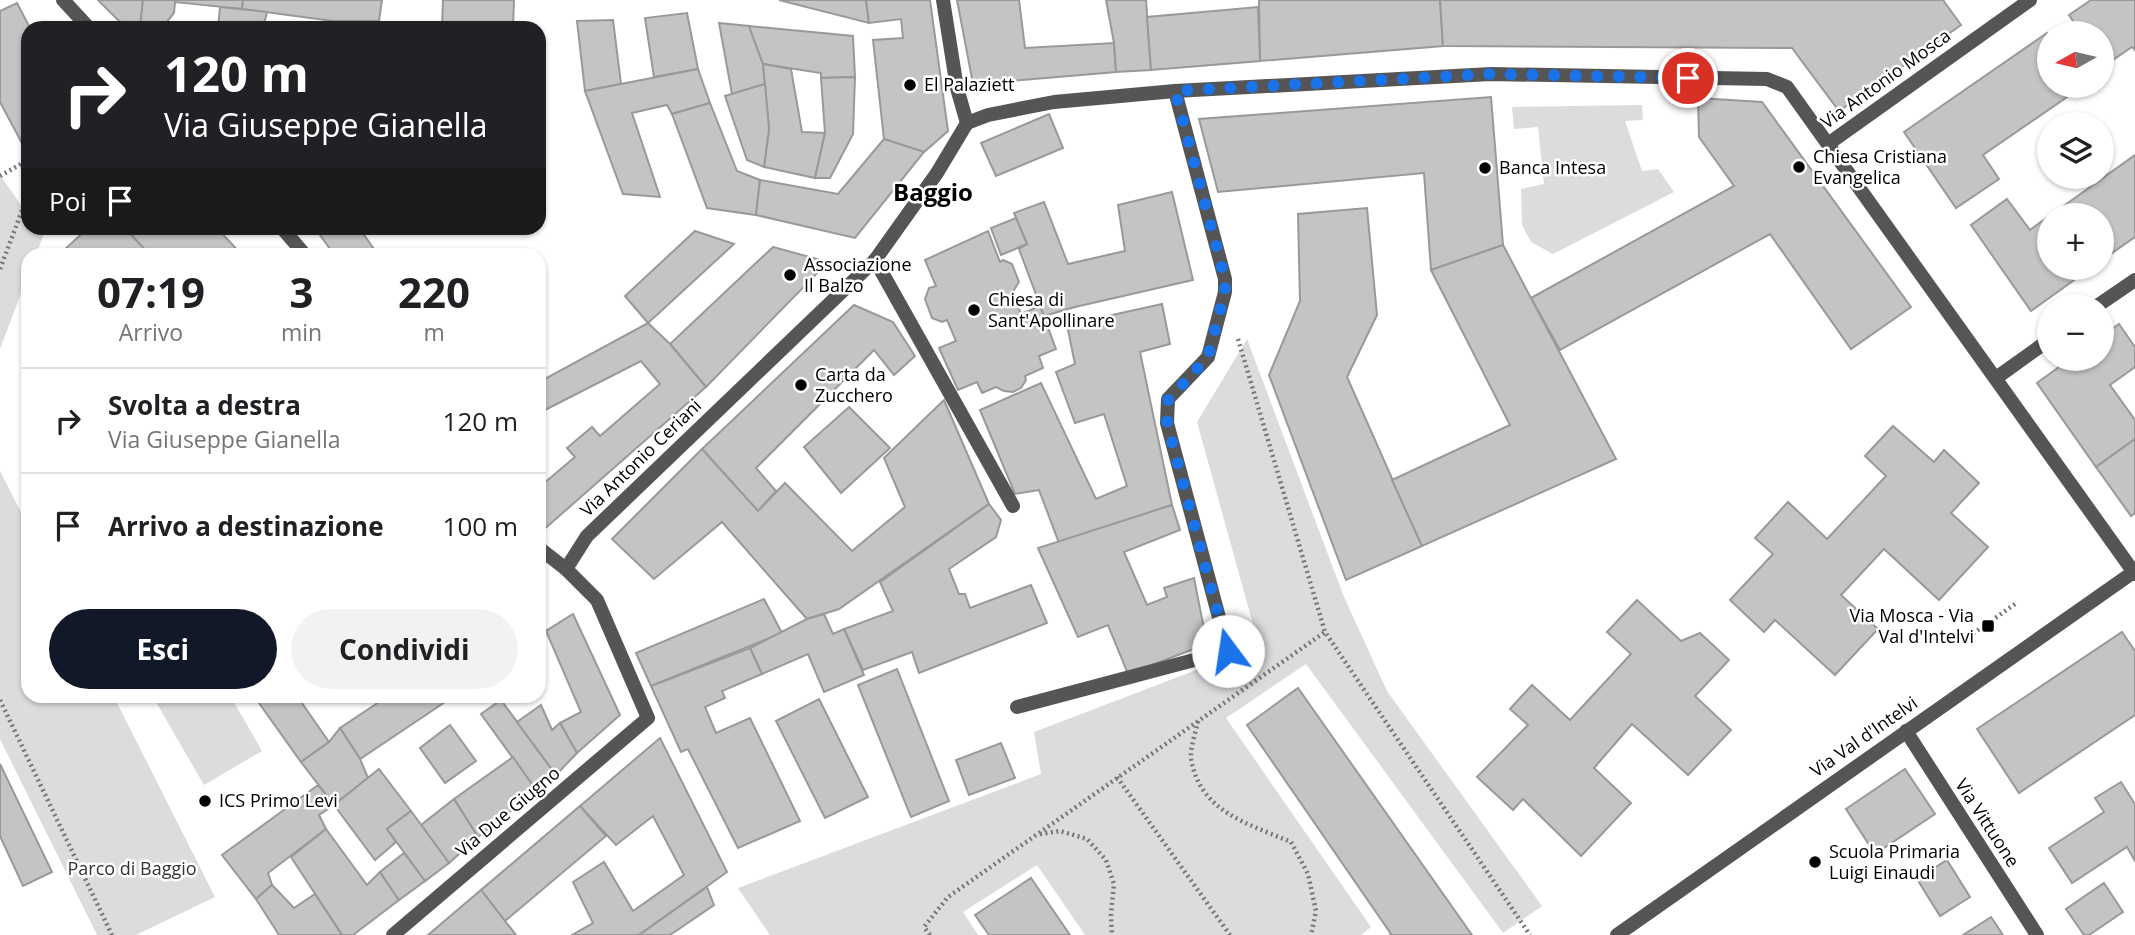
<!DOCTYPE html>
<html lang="it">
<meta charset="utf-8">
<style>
:root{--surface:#fff;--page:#f2f2f2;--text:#202124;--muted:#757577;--line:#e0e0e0;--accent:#111827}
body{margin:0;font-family:"Open Sans",sans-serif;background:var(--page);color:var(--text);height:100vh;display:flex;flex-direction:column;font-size:26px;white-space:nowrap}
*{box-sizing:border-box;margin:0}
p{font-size:23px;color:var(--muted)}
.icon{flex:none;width:38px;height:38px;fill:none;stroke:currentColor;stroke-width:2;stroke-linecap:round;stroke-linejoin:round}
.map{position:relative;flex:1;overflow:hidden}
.panel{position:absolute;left:21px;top:248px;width:525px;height:455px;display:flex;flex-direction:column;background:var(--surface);border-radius:21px;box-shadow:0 2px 5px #0004}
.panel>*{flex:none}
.hud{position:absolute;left:21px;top:21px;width:525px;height:214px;border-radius:21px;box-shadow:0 2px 5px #0004;background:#202124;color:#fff;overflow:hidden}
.needle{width:46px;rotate:262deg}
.tools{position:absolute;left:2037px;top:21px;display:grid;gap:14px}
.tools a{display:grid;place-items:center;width:77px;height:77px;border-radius:50%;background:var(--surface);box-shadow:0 2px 5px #0004;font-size:35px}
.pin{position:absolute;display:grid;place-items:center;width:60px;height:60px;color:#fff;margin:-30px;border:4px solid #fff;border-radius:50%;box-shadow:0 2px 7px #0007}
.me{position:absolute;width:77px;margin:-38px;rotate:346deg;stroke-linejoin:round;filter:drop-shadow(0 0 5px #0008)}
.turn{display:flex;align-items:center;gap:24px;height:147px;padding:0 28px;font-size:32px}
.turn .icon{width:91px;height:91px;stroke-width:2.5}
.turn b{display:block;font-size:49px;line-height:60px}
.then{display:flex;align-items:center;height:66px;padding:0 28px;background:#0003;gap:14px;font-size:26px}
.eta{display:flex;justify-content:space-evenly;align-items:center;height:119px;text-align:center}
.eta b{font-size:42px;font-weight:700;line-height:49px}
.cta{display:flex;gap:14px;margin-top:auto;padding:14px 28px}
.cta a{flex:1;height:80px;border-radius:42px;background:var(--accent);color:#fff;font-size:28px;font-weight:700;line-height:80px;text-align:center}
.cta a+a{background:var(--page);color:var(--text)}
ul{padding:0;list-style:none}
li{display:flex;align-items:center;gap:21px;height:105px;padding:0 28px;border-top:2px solid var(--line)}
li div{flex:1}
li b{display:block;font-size:26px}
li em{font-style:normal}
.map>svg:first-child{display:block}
</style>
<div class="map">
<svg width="2135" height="935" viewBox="0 0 2135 935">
<rect width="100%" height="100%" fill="#fff"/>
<!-- green -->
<g fill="#dcdcdc">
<polygon points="1642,105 1643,120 1625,121 1642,171 1658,169 1674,192 1553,254 1531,242 1522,225 1521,189 1544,184 1538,127 1514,129 1512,107"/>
<polygon points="0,175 23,208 28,207 28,228 46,228 36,255 28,256 28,275 0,349"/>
<polygon points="1247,339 1344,597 1387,691 1542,906 1503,933 1306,664 1226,718 1371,927 1361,935 1085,935 1037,865 963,912 978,935 770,935 738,888 1041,774 1034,732 1259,646 1197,422"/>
<polygon points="0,471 28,526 28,696 114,697 215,897 136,935 97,935 0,739"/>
<polygon points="153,697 231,697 262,751 204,785"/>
</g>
<!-- building -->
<g fill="#c4c4c4" stroke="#999" stroke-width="2">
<polygon points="98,0 143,0 140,28 126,28"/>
<polygon points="143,0 243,0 242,9 175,2 174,13 165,24 169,28 140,28"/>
<polygon points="243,0 382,0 379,21 333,21 242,9"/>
<polygon points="443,0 514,0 513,28 442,28"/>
<polygon points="779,0 866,0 869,23"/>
<polygon points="866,0 930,0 948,131 924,152 884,139 873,40 903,38 901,19 869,23"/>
<polygon points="957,0 1019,0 1025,48 1114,43 1116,72 973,84"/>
<polygon points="1106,0 1146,0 1151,70 1116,72 1114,43"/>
<polygon points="1259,0 1440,0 1443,46 1260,61"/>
<polygon points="1440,0 1943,0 1961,25 1839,111 1792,48 1443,46"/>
<polygon points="2091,0 2135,0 2135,50 2132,47 2104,66 2102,63 2102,33 2081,33 2069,15"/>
<polygon points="17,3 30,28 28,28 28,144 24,147 0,102 0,11"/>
<polygon points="220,7 267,12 263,28 218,28"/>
<polygon points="1258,7 1260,61 1151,70 1147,17"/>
<polygon points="687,13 698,69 654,77 645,18"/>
<polygon points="613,20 621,84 585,91 577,21"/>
<polygon points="333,21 379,21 379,28 331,28"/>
<polygon points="719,23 749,26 763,64 765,84 732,94"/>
<polygon points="749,26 853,36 855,77 821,78 821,73 763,64"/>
<polygon points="2047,33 2049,36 2049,86 2083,86 1983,155 1999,179 1956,208 1904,132"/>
<polygon points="763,64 791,69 802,132 825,133 815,178 764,167 769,129"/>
<polygon points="698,69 710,103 672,114 667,105 632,113 660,197 623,194 585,91"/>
<polygon points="855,77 853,134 830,178 815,178 825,133 821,78"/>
<polygon points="765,84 769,129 764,167 747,160 725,96"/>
<polygon points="1491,97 1503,245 1431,270 1424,173 1218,192 1199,119"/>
<polygon points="1698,98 1762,102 1911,307 1851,349 1770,234 1560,350 1531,298 1734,186 1699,137"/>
<polygon points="710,103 737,171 760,180 756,215 707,208 672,114"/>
<polygon points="1049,114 1063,148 996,176 981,143"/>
<polygon points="884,139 924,152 855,238 756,215 760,180 838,194"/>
<polygon points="2135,155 2135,237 2102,260 2102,215 2051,215"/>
<polygon points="1172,192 1193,280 1075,307 1044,316 1019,249 1027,244 1014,213 1044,202 1068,264 1125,251 1118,205"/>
<polygon points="2007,199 2030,230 2049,216 2049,268 2091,268 2031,311 1971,225"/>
<polygon points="1367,208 1377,315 1347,377 1422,546 1346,580 1269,375 1300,301 1298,214"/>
<polygon points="1016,218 1027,244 1001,255 991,228"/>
<polygon points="88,228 125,228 151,256 69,256 64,250"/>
<polygon points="125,228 217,228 243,256 151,256"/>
<polygon points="315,228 359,228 379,256 335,256"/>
<polygon points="695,231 734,244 648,323 625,296"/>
<polygon points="988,231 1000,262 1003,260 1012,264 1019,282 1012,293 1021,314 1040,306 1056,349 1039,356 1043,368 1025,376 1026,380 1021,388 1013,392 1004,391 996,387 982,393 977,382 958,390 939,348 956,341 947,320 942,322 932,318 925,299 929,288 936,286 925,260"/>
<polygon points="1503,245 1616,459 1422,546 1392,480 1510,425 1431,270"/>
<polygon points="773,247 828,262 706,387 670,344"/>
<polygon points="1162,304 1170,344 1140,352 1172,505 1059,543 1039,490 1015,494 980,410 1041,383 1096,499 1127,486 1104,414 1075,423 1056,372 1075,364 1067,325"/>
<polygon points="854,305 893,322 915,356 894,375 874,350 756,468 776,491 758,511 702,449"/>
<polygon points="648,323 670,344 706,387 541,532 539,528 539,478 543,484 575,457 567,448 592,427 600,436 660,384 641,361 539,413 539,382"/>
<polygon points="2119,324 2135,347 2135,367 2110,385 2135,420 2135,439 2096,467 2037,383 2070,359 2102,359 2102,336"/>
<polygon points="944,400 989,504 839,609 807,619 722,522 654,579 612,539 702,449 758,511 785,483 852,551 905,507 884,458"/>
<polygon points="849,407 890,448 841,493 804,447"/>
<polygon points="1893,426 1934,462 1944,450 1979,483 1951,513 1988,547 1939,600 1884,549 1841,595 1878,629 1835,675 1775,620 1764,632 1730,600 1773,554 1755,538 1788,502 1827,539 1886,476 1865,456"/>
<polygon points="2135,439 2135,513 2131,516 2096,467"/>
<polygon points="989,504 1001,520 996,537 949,569 959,594 965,594 970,608 1031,585 1047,623 919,673 912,652 863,670 844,629 893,611 880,582"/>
<polygon points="1172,505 1180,530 1124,552 1147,605 1167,597 1164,588 1194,578 1207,644 1128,674 1108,625 1078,637 1038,548"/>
<polygon points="764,599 782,633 651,686 636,653"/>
<polygon points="1637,600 1681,641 1700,633 1729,660 1695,696 1731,730 1688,775 1632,724 1594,768 1631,803 1581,856 1523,799 1513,810 1477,777 1528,725 1510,709 1532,685 1570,720 1631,654 1607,632"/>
<polygon points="573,614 620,715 577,753 560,723 581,712 546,631"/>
<polygon points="824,614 833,634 844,629 864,675 824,692 808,654 762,674 750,648 807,619"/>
<polygon points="2122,632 2135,651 2135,715 2019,793 1977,729"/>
<polygon points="750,648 762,674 722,691 725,698 705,707 716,733 750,718 800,821 738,848 688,749 681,752 651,686"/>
<polygon points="897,669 949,801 911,817 858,685"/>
<polygon points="1298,688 1472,935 1390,935 1391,934 1247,725"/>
<polygon points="254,696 297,696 329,742 301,762"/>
<polygon points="388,696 454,696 360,759 340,728"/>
<polygon points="819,699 868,797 825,818 776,721"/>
<polygon points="501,700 556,775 536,790 481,714"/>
<polygon points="541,705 552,730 560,723 577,753 556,775 517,722"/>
<polygon points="450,725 476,761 445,783 420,748"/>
<polygon points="340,728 360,759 368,778 334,805 301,762 329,742"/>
<polygon points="660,738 727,872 639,935 572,935 593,923 573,882 604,862 633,911 684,875 653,816 616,845 580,806"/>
<polygon points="1001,743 1015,778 969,795 956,760"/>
<polygon points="513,757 536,790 478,837 454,799"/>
<polygon points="0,764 52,872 23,886 0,836"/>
<polygon points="379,769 411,811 387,829 396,842 375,860 334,805"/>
<polygon points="1905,769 1935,814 1875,854 1846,809"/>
<polygon points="2121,782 2135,804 2135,861 2127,847 2072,883 2049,848 2104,812 2095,798"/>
<polygon points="318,785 334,805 319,815 326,829 268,873 272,885 256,899 222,855"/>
<polygon points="454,799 478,837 449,863 421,825"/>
<polygon points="580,806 606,836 505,921 481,890"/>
<polygon points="411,811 449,863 425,881 387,829"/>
<polygon points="326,829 367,885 380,872 399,900 353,935 342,935 291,857"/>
<polygon points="404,853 425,881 399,900 380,872"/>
<polygon points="1947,860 1970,897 1940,916 1917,879"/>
<polygon points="1031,878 1070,935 989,935 975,915"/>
<polygon points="2104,883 2123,912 2089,935 2084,935 2066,909"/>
<polygon points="272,885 294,908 315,894 342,935 279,935 256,899"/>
<polygon points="707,887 714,905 670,935 639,935"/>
<polygon points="481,890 516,935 428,935"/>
<polygon points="1991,917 2003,935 1963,935"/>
</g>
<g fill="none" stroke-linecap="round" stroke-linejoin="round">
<!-- path -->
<g stroke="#777" stroke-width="4.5" stroke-dasharray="2 3.5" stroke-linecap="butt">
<polyline points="0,176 28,160"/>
<polyline points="0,269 23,208 28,201"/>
<polyline points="1238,339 1325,632 1530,935"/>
<polyline points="1964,640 2015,604"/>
<polyline points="0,700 112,935"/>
<path d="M 1198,721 C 1196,732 1190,747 1191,758 C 1199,812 1249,824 1291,842 L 1308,874 L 1316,911 L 1311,935"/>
<polyline points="1117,777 1230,935"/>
<polyline points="1040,834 1060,831 1087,839 1106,860 1114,884 1111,914 1112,935"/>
<polyline points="930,935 924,927 948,897 1325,632"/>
</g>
<!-- service -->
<polyline stroke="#555" stroke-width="14" points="875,260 1013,506"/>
<!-- minor -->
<g stroke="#555" stroke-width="14">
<polyline points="63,0 89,28"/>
<polyline points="943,0 957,88 967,123"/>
<polyline points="967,123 988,115 1054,102 1175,91 1491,74 1767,79 1787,87 2135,574"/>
<polyline points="1828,144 2030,0"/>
<polyline points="282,228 306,256"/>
<polyline points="2097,306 2135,280"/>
<polyline points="1996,378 2049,340"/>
<polyline points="566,569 587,536 875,260 937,173 967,123"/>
<polyline points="1017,707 1228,651 1167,423 1168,399 1208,357 1225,292 1225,279 1175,91"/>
<polyline points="1906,731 2037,935"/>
<polyline points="393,935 648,718 597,600 566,569 539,548"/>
<polyline points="1617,935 2135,571"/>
</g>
</g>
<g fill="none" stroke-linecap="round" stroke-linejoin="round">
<!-- route -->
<polyline stroke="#1a73e8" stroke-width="12" stroke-dasharray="0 21.6" points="1228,651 1167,423 1168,400 1208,357 1225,292 1225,279 1175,91 1491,74 1688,78"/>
</g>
<!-- markers -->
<g fill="#000" stroke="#fff" stroke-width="2.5">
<circle cx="910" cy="85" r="7"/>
<circle cx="1799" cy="167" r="7"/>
<circle cx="1485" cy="168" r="7"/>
<circle cx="790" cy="275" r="7"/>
<circle cx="974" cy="310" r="7"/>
<circle cx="801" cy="385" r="7"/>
<rect x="1981" y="619" width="14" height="14" rx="3.5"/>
<circle cx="205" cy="801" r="7"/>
<circle cx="1815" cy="862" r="7"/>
</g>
<g text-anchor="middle" stroke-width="5" stroke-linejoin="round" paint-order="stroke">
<!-- street labels -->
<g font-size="18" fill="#000" stroke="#fff">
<text transform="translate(1886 79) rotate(-36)" y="6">Via Antonio Mosca</text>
<text transform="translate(641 458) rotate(-44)" y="6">Via Antonio Ceriani</text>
<text transform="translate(1864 737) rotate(-35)" y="6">Via Val d'Intelvi</text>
<text transform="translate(508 812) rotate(-40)" y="6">Via Due Giugno</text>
<text transform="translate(1987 823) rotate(57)" y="6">Via Vittuone</text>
</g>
<!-- poi labels -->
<g font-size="18" fill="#000" stroke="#fff" text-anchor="start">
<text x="924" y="91">El Palaziett</text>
<text x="1813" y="163">Chiesa Cristiana<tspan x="1813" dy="21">Evangelica</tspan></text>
<text x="1499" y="174">Banca Intesa</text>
<text x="804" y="271">Associazione<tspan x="804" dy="21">Il Balzo</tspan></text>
<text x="988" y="306">Chiesa di<tspan x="988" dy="21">Sant'Apollinare</tspan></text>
<text x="815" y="381">Carta da<tspan x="815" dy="21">Zucchero</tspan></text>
<text x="1974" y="622" text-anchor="end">Via Mosca - Via<tspan x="1974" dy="21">Val d'Intelvi</tspan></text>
<text x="219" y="807">ICS Primo Levi</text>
<text x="1829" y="858">Scuola Primaria<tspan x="1829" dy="21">Luigi Einaudi</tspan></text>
</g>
<!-- park labels -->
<g font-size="18" fill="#333" stroke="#fff">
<text x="132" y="875">Parco di Baggio</text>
</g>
<!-- district labels -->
<g font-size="24" font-weight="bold" fill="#000" stroke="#fff">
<text x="933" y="201">Baggio</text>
</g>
</g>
</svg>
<div class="tools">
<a><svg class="needle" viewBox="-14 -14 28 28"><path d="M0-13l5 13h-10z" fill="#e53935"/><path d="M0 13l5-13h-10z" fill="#757577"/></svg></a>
<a><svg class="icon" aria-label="layers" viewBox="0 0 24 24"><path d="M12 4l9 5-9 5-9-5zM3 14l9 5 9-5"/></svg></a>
<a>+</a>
<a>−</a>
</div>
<div class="pin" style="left:1688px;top:78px;background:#d93025"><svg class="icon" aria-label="arrive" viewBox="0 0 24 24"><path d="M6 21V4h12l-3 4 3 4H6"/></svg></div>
<svg class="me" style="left:1228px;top:651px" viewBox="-20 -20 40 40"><circle r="19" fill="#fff"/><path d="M0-13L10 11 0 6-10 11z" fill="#1a73e8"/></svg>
<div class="hud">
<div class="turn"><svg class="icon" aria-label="right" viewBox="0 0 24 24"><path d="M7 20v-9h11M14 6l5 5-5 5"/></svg><div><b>120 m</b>Via Giuseppe Gianella</div></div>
<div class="then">Poi<svg class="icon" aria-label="arrive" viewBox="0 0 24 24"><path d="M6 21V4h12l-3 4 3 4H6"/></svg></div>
</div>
<section class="panel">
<div class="eta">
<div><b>07:19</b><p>Arrivo</p></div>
<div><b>3</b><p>min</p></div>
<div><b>220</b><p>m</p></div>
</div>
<ul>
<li><svg class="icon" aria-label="right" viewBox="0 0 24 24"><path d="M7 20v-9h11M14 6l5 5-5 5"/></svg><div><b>Svolta a destra</b><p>Via Giuseppe Gianella</p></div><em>120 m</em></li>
<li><svg class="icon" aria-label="arrive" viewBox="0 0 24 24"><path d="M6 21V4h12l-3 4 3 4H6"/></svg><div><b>Arrivo a destinazione</b></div><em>100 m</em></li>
</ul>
<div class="cta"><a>Esci</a><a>Condividi</a></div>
</section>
</div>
